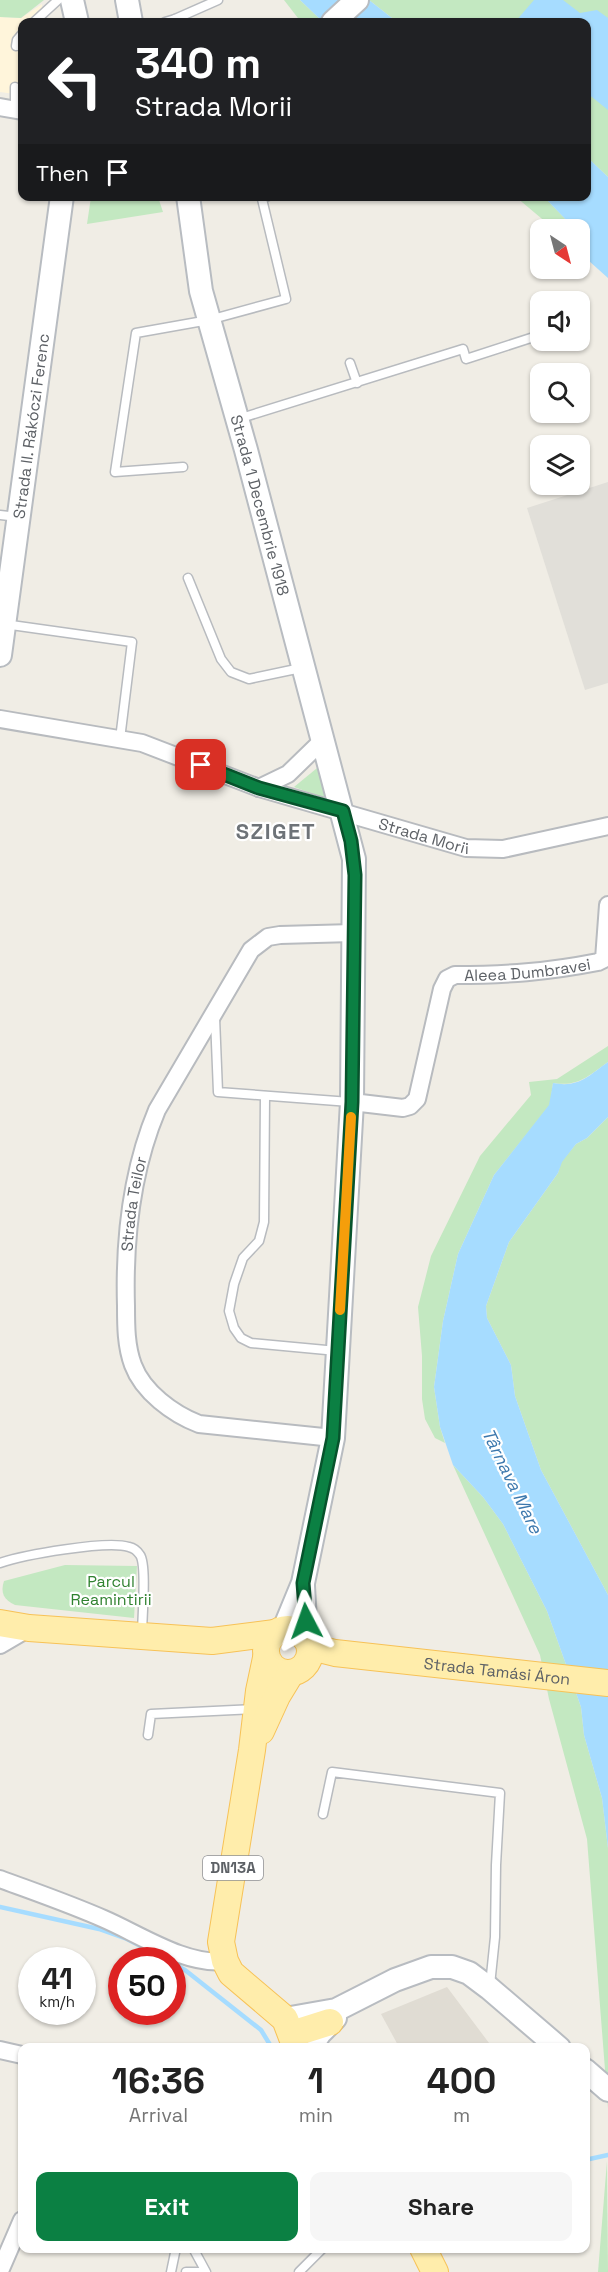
<!DOCTYPE html>
<meta charset="utf-8">
<style>
:root{--surface:#fff;--page:#f6f6f6;--text:#222;--muted:#767676;--accent:#0b8043}
body{margin:0;font-family:"Space Grotesk",sans-serif;background:var(--page);color:var(--text);height:100vh;display:flex;flex-direction:column;font-size:22px;white-space:nowrap}
*{box-sizing:border-box;margin:0}
p{font-size:20px;color:var(--muted)}
.icon{flex:none;width:33px;height:33px;fill:none;stroke:currentColor;stroke-width:2;stroke-linecap:round;stroke-linejoin:round}
.map{position:relative;flex:1;overflow:hidden}
.sheet{position:absolute;left:18px;top:2043px;width:572px;height:210px;display:flex;flex-direction:column;background:var(--surface);border-radius:12px;box-shadow:0 2px 4px #0004}
.sheet>*{flex:none}
.top-card{position:absolute;left:18px;top:18px;width:573px;height:183px;border-radius:12px;box-shadow:0 2px 4px #0004;background:#202124;color:#fff;overflow:hidden}
.needle{width:39px;rotate:144deg}
.tools{position:absolute;left:530px;top:219px;display:grid;gap:12px}
.tools a{display:grid;place-items:center;width:60px;height:60px;border-radius:12px;background:var(--surface);box-shadow:0 2px 4px #0004;font-size:30px}
.speed{position:absolute;left:18px;top:1947px;display:flex;gap:12px;font-size:30px;font-weight:700;text-align:center}
.speed>*{display:grid;place-content:center;width:78px;height:78px;border-radius:50%;background:var(--surface);box-shadow:0 2px 4px #0004;line-height:1}
.speed small{font-size:15px;font-weight:400}
.speed .limit{border:9px solid #d22;background:#fff;color:#111}
.pin{position:absolute;display:grid;place-items:center;width:51px;height:51px;color:#fff;margin:-26px;border-radius:12px;box-shadow:0 3px 9px #0006}
.me{position:absolute;width:66px;margin:-33px;rotate:356deg;stroke-linejoin:round;filter:drop-shadow(0 0 4px #0008)}
.turn{display:flex;align-items:center;gap:21px;height:126px;padding:0 18px;font-size:27px}
.turn .icon{width:78px;height:78px;stroke-width:2.5}
.turn b{display:block;font-size:42px;line-height:51px}
.then{display:flex;align-items:center;height:57px;padding:0 18px;background:#0003;gap:12px;font-size:22px}
.eta{display:flex;justify-content:space-evenly;align-items:center;height:102px;text-align:center}
.eta b{font-size:36px;font-weight:800;line-height:42px}
.primary-button{display:flex;gap:12px;margin-top:auto;padding:12px 18px}
.primary-button a{flex:1;height:69px;border-radius:12px;background:var(--accent);color:#fff;font-size:24px;font-weight:800;line-height:69px;text-align:center}
.primary-button a+a{background:var(--page);color:var(--text)}
.map>svg:first-child{display:block}
</style>
<div class="map">
<svg width="608" height="2272" viewBox="0 0 608 2272">
<rect width="100%" height="100%" fill="#f0ede5"/>
<!-- commercial -->
<polygon fill="#fff5db" points="42,4 41,22 22,22 22,95 0,92 0,17 21,18"/>
<!-- industrial -->
<polygon fill="#e1dfd9" points="608,482 608,683 585,690 527,508"/>
<!-- education -->
<polygon fill="#e0dcd3" points="447,1987 492,2047 399,2047 381,2014"/>
<!-- green -->
<g fill="#c3e8c1">
<polygon points="0,0 44,0 21,18 0,17"/>
<polygon points="284,0 300,0 323,22 301,22"/>
<polygon points="369,0 608,0 608,177 587,157 586,22 397,22"/>
<polygon points="91,197 158,197 163,212 87,224"/>
<polygon points="516,197 544,197 575,229 554,229"/>
<polygon points="322,764 330,800 294,787"/>
<path d="M 608,1046 L 608,1062 C 588,1076 579,1087 553,1083 L 550,1105 L 494,1175 L 458,1254 L 443,1321 L 434,1387 L 440,1427 L 445,1443 L 435,1438 L 425,1419 L 422,1399 L 422,1356 L 418,1307 L 431,1256 L 480,1156 L 531,1095 L 529,1082 L 557,1079 Z"/>
<polygon points="608,1117 608,1595 541,1470 515,1396 511,1365 487,1318 486,1306 509,1242 558,1173 561,1162 576,1144 587,1138"/>
<polygon points="453,1465 483,1497 503,1524 547,1611 581,1707 584,1735 602,1798 608,1848 608,2108 587,1839 549,1699 540,1655"/>
<path d="M 65,1565 L 137,1566 L 134,1618 L 15,1605 C 4,1600 0,1593 4,1581 Z"/>
<polygon points="607,2161 608,2272 598,2272"/>
</g>
<!-- water -->
<g fill="#a6dcff">
<polygon points="300,0 369,0 397,22 323,22"/>
<polygon points="534,0 563,0 580,13 597,10 608,18 608,110 587,93 586,22 515,22"/>
<polygon points="587,157 608,177 608,278 579,252 579,230 575,229 544,197 586,196"/>
<path d="M 608,1062 L 608,1117 L 587,1138 L 576,1144 L 562,1162 L 558,1173 L 509,1242 L 486,1306 L 487,1318 L 511,1365 L 515,1396 L 541,1470 L 608,1595 L 608,1848 L 602,1798 L 584,1735 L 581,1707 L 547,1611 L 503,1524 L 483,1497 L 453,1465 L 440,1427 L 434,1387 L 443,1321 L 458,1254 L 494,1175 L 549,1105 L 553,1083 C 579,1088 588,1076 608,1062 Z"/>
</g>
<g fill="none" stroke-linecap="round" stroke-linejoin="round">
<!-- stream -->
<g stroke="#a6dcff" stroke-width="4.5">
<polyline points="0,1907 99,1929 127,1939 167,1960"/>
<polyline points="172,1963 185,1970 261,2030 272,2048"/>
<polyline points="585,2160 608,2155"/>
</g>
<defs>
<g id="service">
<polyline points="175,19 218,0"/>
<polyline points="34,22 58,0"/>
<polyline points="165,22 175,19 177,22"/>
<polyline points="16,46 17,40 22,34"/>
<polyline points="15,109 15,87"/>
<polyline points="350,363 357,383"/>
<polyline points="238,419 463,349 466,359 540,335"/>
<polyline points="183,467 115,472 136,333 209,320 286,299 262,199 268,196"/>
<polyline points="0,515 18,517"/>
<polyline points="188,578 221,659 231,672 249,679 301,668"/>
<polyline points="4,624 132,642 120,739"/>
<polyline points="215,1018 218,1092 350,1102"/>
<polyline points="265,1096 264,1222 259,1241 243,1258 234,1284 229,1311 234,1328 241,1338 251,1343 337,1351"/>
<path d="M 0,1563 C 23,1555 107,1540 129,1547 C 134,1548 138,1552 140,1555 C 147,1565 142,1619 142,1634"/>
<polyline points="148,1735 151,1714 255,1709"/>
<polyline points="323,1814 332,1772 500,1793 496,1865 495,1937 490,1985"/>
<polyline points="193,2248 206,2272"/>
<polyline points="171,2272 176,2248"/>
<polyline points="186,2272 201,2272"/>
<polyline points="299,2272 323,2248"/>
</g>
<g id="minor">
<polyline points="0,107 22,111"/>
<path id="s1" d="M 0,719 L 142,743 L 259,788 L 466,848 L 503,849 L 608,826"/>
<polyline points="259,788 288,774 322,741"/>
<path id="s2" d="M 352,1102 L 403,1108 L 410,1106 L 417,1099 L 442,989 L 447,979 L 455,975 C 506,975 547,972 598,962 L 604,959 L 608,905"/>
<path id="s3" d="M 333,1438 L 199,1424 C 173,1414 143,1392 133,1365 C 126,1346 126,1326 126,1306 C 124,1238 131,1172 157,1110 L 251,950 L 268,937 L 280,935 L 353,933"/>
<polyline points="0,1645 29,1628"/>
<path d="M 0,1879 C 35,1892 70,1904 104,1919 C 139,1934 186,1966 225,1961"/>
<polyline points="0,2050 22,2055"/>
<polyline points="0,2271 22,2220"/>
</g>
<g id="secondary">
<polyline points="72,0 77,22"/>
<polyline points="127,0 131,22"/>
<polyline points="333,22 357,0"/>
<path id="s4" d="M 188,196 L 201,291 L 246,450 L 354,859 L 352,1102 L 333,1438 L 303,1583 L 284,1629"/>
<path id="s5" d="M 0,655 L 62,196"/>
<polyline points="303,1635 305,1621 303,1586"/>
<polyline points="285,2019 336,2010 395,1980 431,1967 452,1967 469,1973 489,1988 559,2048"/>
<polyline points="310,2048 320,2033 335,2018"/>
<polyline points="585,2070 608,2090"/>
</g>
<g id="primary">
<polyline points="0,1623 29,1628 212,1641 275,1633"/>
<circle cx="288" cy="1651" r="22"/>
<path id="s6" d="M 306,1639 L 319,1649 L 335,1653 L 608,1683"/>
<polyline points="266,1658 259,1691 252,1750 221,1942 225,1961 231,1973 285,2019 296,2048"/>
<polyline points="261,1731 277,1696 291,1673"/>
<polyline points="292,2034 330,2022"/>
<polyline points="423,2248 435,2272"/>
</g>
</defs>
<!-- service casing -->
<use href="#service" stroke="#b8bbbf" stroke-width="11"/>
<!-- minor casing -->
<use href="#minor" stroke="#b8bbbf" stroke-width="20"/>
<!-- secondary casing -->
<use href="#secondary" stroke="#b8bcc1" stroke-width="26"/>
<!-- primary casing -->
<use href="#primary" stroke="#f7c257" stroke-width="28"/>
<!-- service -->
<use href="#service" stroke="#fff" stroke-width="8"/>
<!-- minor -->
<use href="#minor" stroke="#fff" stroke-width="16"/>
<!-- secondary -->
<use href="#secondary" stroke="#fff" stroke-width="22"/>
<!-- primary -->
<use href="#primary" stroke="#ffedab" stroke-width="26"/>
</g>
<g fill="none" stroke-linecap="round" stroke-linejoin="round">
<defs>
<polyline id="route" points="201,765 259,788 343,811 351,841 355,875 352,1102 333,1438 303,1583 306,1621"/>
</defs>
<!-- route casing -->
<use href="#route" stroke="#07532c" stroke-width="15"/>
<!-- route -->
<use href="#route" stroke="#0b8043" stroke-width="10"/>
<!-- slow -->
<polyline stroke="#f59e0b" stroke-width="10" points="340,1310 351,1117"/>
</g>
<g text-anchor="middle" stroke-width="4.5" stroke-linejoin="round" paint-order="stroke">
<!-- shield labels -->
<rect fill="#fff" stroke="#8e9094" stroke-width="1.5" x="203" y="1856" width="60" height="24" rx="4.5"/>
<g font-size="15" font-weight="bold" fill="#5d6166">
<text x="233" y="1873">DN13A</text>
</g>
<!-- street labels -->
<g font-size="16" fill="#5d6166" stroke="#fff">
<text dy="6" stroke="none"><textPath href="#s5" startOffset="231">Strada II. Rákóczi Ferenc</textPath></text>
<text dy="6" stroke="none"><textPath href="#s4" startOffset="318">Strada 1 Decembrie 1918</textPath></text>
<text dy="6" stroke="none"><textPath href="#s1" startOffset="441">Strada Morii</textPath></text>
<text dy="6" stroke="none"><textPath href="#s2" startOffset="274">Aleea Dumbravei</textPath></text>
<text dy="6" stroke="none"><textPath href="#s3" startOffset="388">Strada Teilor</textPath></text>
<text dy="6" stroke="none"><textPath href="#s6" startOffset="196">Strada Tamási Áron</textPath></text>
</g>
<!-- park labels -->
<g font-size="16" fill="#308230" stroke="#fff">
<text x="111" y="1587">Parcul<tspan x="111" dy="18">Reamintirii</tspan></text>
</g>
<!-- water labels -->
<g font-size="18" font-style="italic" fill="#3c78ad" stroke="#fff">
<text transform="translate(512 1481) rotate(64)" y="6">Târnava Mare</text>
</g>
<!-- district labels -->
<g font-size="22" font-weight="bold" letter-spacing="1.5" fill="#6e7378" stroke="#fff">
<text x="276" y="839">SZIGET</text>
</g>
</g>
</svg>
<div class="tools">
<a><svg class="needle" viewBox="-14 -14 28 28"><path d="M0-13l5 13h-10z" fill="#e53935"/><path d="M0 13l5-13h-10z" fill="#767676"/></svg></a>
<a><svg class="icon" aria-label="sound" viewBox="0 0 24 24"><path d="M4 9h4l5-4v14l-5-4H4zM17 9q2 3 0 6"/></svg></a>
<a><svg class="icon" aria-label="search" viewBox="0 0 24 24"><circle cx="10" cy="10" r="6"/><path d="M15 15l6 6"/></svg></a>
<a><svg class="icon" aria-label="layers" viewBox="0 0 24 24"><path d="M12 4l9 5-9 5-9-5zM3 14l9 5 9-5"/></svg></a>
</div>
<div class="speed"><div>41<small>km/h</small></div><div class="limit">50</div></div>
<div class="pin" style="left:201px;top:765px;background:#d93025"><svg class="icon" aria-label="arrive" viewBox="0 0 24 24"><path d="M6 21V4h12l-3 4 3 4H6"/></svg></div>
<svg class="me" style="left:306px;top:1621px" viewBox="-20 -20 40 40"><path d="M0-17L14 15 0 8-14 15z" fill="#0b8043" stroke="#fff" stroke-width="4"/></svg>
<div class="top-card">
<div class="turn"><svg class="icon" aria-label="left" viewBox="0 0 24 24"><path d="M17 20v-9H6M10 6l-5 5 5 5"/></svg><div><b>340 m</b>Strada Morii</div></div>
<div class="then">Then<svg class="icon" aria-label="arrive" viewBox="0 0 24 24"><path d="M6 21V4h12l-3 4 3 4H6"/></svg></div>
</div>
<section class="sheet">
<div class="eta">
<div><b>16:36</b><p>Arrival</p></div>
<div><b>1</b><p>min</p></div>
<div><b>400</b><p>m</p></div>
</div>
<div class="primary-button"><a>Exit</a><a>Share</a></div>
</section>
</div>
